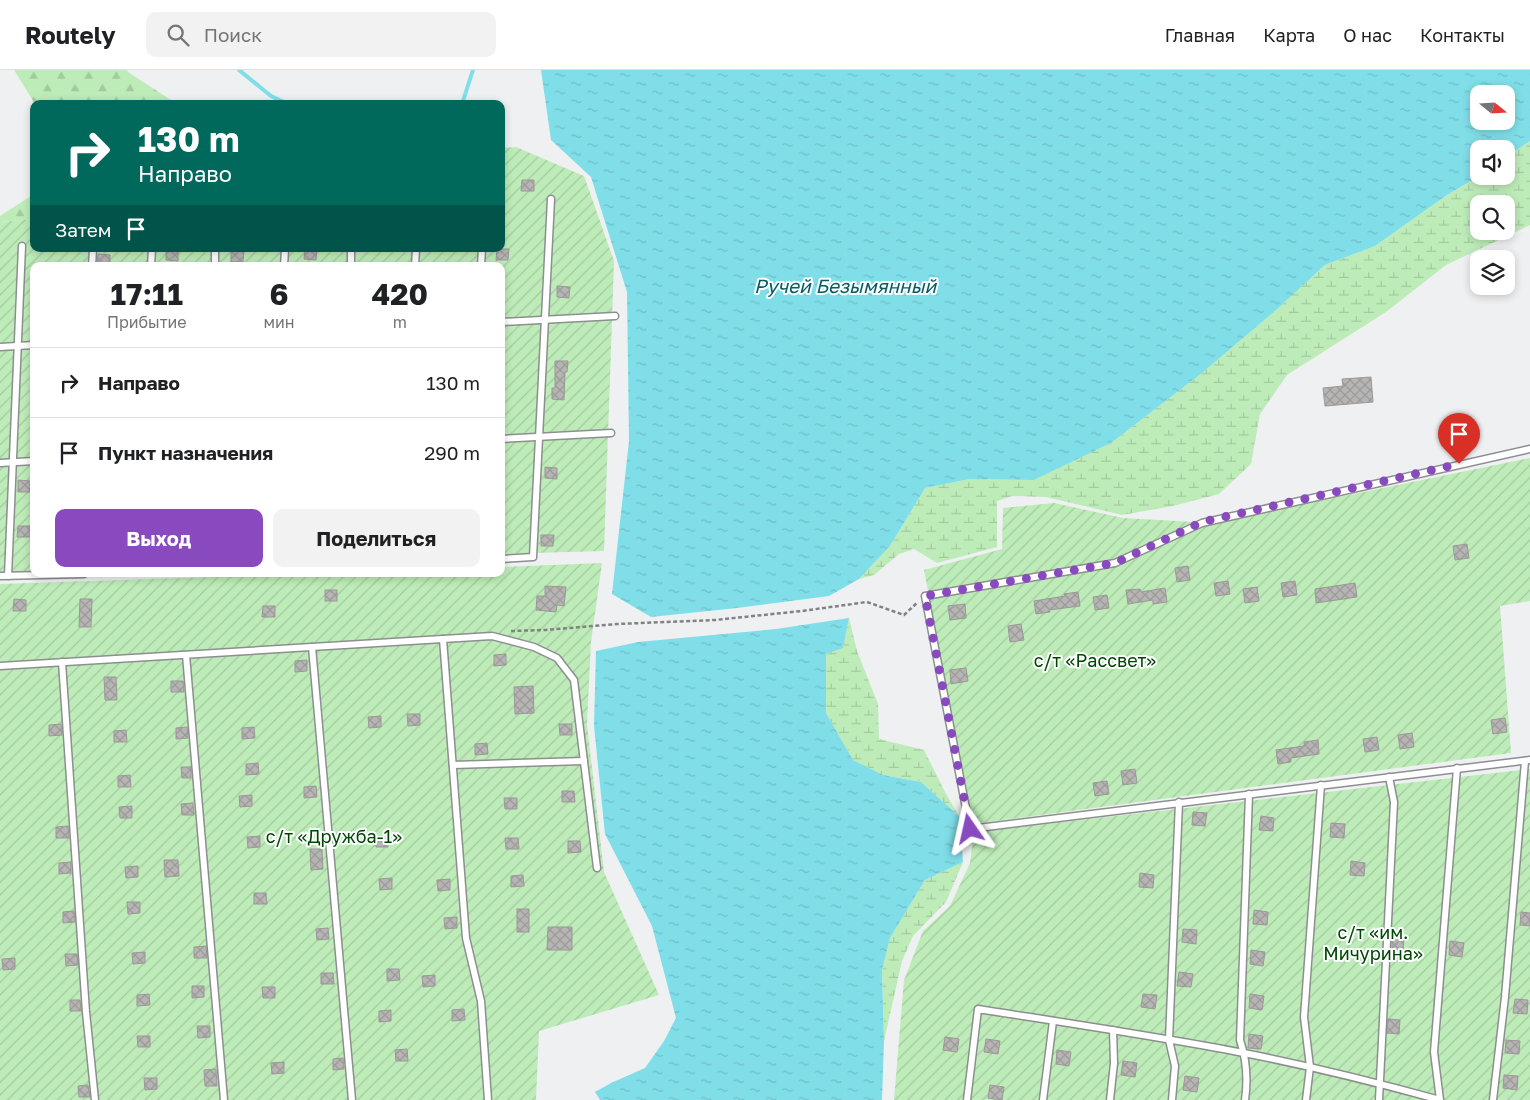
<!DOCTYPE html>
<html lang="ru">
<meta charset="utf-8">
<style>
:root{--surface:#fff;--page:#f2f2f2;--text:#202124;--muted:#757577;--line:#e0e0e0;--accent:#894abf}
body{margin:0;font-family:"Golos Text",sans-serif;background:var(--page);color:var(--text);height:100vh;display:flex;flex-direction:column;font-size:19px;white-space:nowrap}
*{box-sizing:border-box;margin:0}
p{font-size:16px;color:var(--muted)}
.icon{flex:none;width:28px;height:28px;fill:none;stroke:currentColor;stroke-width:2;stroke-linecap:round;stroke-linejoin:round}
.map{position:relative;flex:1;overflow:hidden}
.sheet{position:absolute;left:30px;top:192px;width:475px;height:315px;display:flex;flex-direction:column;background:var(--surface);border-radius:10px;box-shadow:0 2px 8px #0003}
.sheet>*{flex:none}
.banner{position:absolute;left:30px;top:30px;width:475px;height:152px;border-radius:10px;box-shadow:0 2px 8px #0003;background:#00695c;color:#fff;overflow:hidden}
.needle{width:32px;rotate:108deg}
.tools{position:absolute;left:1470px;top:15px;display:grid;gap:10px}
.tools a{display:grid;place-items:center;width:45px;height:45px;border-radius:10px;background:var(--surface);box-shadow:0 2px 8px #0003;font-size:25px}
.pin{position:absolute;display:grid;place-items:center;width:42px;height:42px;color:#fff;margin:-51px -21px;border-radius:50% 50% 50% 0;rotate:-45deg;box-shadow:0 0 5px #0007}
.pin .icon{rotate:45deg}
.me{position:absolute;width:55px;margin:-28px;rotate:349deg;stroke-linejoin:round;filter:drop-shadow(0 0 4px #0008)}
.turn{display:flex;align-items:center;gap:18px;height:105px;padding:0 25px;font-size:22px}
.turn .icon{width:65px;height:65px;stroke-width:2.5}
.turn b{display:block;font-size:35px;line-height:42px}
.then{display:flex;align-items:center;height:48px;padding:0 25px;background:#0003;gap:10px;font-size:19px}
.eta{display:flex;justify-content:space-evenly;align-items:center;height:85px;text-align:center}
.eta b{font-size:30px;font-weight:700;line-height:35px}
.button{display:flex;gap:10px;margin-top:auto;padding:10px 25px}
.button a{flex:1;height:58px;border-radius:10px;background:var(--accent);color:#fff;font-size:20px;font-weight:700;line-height:58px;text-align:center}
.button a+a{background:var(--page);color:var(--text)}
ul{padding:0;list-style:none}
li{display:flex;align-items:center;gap:15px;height:70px;padding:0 25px;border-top:1px solid var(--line)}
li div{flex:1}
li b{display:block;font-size:19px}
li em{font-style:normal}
header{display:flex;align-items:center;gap:30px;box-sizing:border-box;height:70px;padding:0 25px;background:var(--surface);border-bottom:1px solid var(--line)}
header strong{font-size:24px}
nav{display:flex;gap:28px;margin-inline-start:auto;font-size:18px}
.search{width:350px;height:45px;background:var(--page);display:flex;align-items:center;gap:12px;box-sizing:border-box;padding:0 18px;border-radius:10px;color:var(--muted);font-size:19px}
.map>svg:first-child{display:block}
</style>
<header>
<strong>Routely</strong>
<div class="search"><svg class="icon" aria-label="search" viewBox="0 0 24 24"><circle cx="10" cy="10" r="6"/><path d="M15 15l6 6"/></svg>Поиск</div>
<nav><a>Главная</a><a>Карта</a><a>О нас</a><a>Контакты</a></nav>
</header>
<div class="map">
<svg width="1530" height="1030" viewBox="0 0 1530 1030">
<defs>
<pattern id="forest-firs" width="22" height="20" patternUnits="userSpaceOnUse" patternTransform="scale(1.25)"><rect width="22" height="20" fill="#beecb9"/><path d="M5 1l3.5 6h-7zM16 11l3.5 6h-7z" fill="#a3ca9e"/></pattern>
<pattern id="wetland-marsh" width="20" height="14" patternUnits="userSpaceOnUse" patternTransform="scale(1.25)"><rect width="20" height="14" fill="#beecb9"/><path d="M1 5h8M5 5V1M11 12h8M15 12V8" fill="none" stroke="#a3ca9e"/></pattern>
<pattern id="garden-furrows" width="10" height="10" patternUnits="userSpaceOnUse" patternTransform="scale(1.25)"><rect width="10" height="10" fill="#beecb9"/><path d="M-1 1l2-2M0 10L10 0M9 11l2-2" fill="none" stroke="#a3ca9e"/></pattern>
<pattern id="water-ripples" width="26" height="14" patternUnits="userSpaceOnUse" patternTransform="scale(1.25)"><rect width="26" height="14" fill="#80dee8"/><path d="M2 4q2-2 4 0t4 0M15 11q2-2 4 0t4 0" fill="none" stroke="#6ebec6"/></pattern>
<pattern id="building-cross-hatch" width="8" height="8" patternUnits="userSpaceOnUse" patternTransform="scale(1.25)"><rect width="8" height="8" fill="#b7b5b3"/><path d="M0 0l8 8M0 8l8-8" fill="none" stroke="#9d9b99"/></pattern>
</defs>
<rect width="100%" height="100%" fill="#eff0f2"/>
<!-- forest -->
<g fill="url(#forest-firs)">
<polygon points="14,0 127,0 128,2 177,34 35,34"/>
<polygon points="34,124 34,149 0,152 0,146"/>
</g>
<!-- wetland -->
<g fill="url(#wetland-marsh)" fill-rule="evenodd">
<path d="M 1530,71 L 1530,155 L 1446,195 L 1386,242 L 1287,305 L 1260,344 L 1251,394 L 1219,424 L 1173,436 L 1122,445 L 1046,427 L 1012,426 L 997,431 L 997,477 L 937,493 L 914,479 L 899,484 L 874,505 L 859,509 L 890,476 L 925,418 L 970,409 L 1034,410 L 1111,373 L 1202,303 L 1275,241 L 1325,195 L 1375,176 L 1447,125 L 1479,106 L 1506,106 L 1506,87 ZM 1479,134 L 1506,134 L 1506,161 L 1479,161 Z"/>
<polygon points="849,548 857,581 878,634 879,669 924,680 945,722 959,746 921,712 883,705 853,690 826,643 826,584 843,578"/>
<polygon points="963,792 946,832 913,866 902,891 884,971 882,900 890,868 925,810"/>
</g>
<!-- garden -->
<g fill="url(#garden-furrows)">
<polygon points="516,77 584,106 614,191 604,481 501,484 501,196 34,196 34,502 0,503 0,152 34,149 34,179 501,179 501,78"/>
<polygon points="1530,388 1530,531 1500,536 1511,683 973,754 924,500 1002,479 1003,438 1054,433 1123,448 1212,453"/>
<polygon points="602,493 591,572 587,654 604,802 659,925 539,961 536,1030 0,1030 0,514 301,504 501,504 501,497"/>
<polygon points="1530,699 1530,1030 894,1030 904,910 923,861 950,836 970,793 974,762"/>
</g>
<!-- water -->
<g fill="url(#water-ripples)" fill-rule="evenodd">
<path d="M 541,0 L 1530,0 L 1530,71 L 1506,87 L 1506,79 L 1479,79 L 1479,106 L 1447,125 L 1375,176 L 1325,195 L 1275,241 L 1202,303 L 1111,373 L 1034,410 L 970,409 L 925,418 L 890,476 L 859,509 L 829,526 L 737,538 L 651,547 L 612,524 L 629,371 L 627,222 L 591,107 L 551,70 ZM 1479,24 L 1506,24 L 1506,51 L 1479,51 Z"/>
<polygon points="849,548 843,578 826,584 826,643 853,690 883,705 921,712 959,746 963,792 925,810 890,868 882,900 884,971 882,1030 600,1030 595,1022 611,1013 645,998 664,971 676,948 652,856 605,764 594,656 596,581 638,572 776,559"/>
</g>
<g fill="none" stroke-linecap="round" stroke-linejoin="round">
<!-- stream -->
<g stroke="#80dee8" stroke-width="4">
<polyline points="239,0 271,26 288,34"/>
<polyline points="462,34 473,0"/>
</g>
</g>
<!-- building -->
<g fill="url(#building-cross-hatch)" stroke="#9a9997">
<polygon points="522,110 534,110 534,121 521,121"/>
<polygon points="166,179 178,180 178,191 166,190"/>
<polygon points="305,179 317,179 316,190 304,189"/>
<polygon points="497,179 509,179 508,190 496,190"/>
<polygon points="231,181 244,181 243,192 231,192"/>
<polygon points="98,184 110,185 110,196 97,195"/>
<polygon points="557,216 570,217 569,228 557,227"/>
<polygon points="555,291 568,291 567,302 565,302 564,330 552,329 552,318 555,318"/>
<polygon points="1371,307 1373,332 1325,336 1323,318 1343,316 1342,309"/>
<polygon points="545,397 557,398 557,409 545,408"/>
<polygon points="18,410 30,411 30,422 18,422"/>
<polygon points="18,456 30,456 30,467 17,467"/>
<polygon points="541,465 554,465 553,476 541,476"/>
<polygon points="1467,474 1469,488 1455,490 1453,476"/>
<polygon points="1188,496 1190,510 1177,512 1175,498"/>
<polygon points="1228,511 1230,524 1216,526 1214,513"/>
<polygon points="1295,511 1297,525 1283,527 1281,513"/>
<polygon points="1355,513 1357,527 1316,533 1315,519"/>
<polygon points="545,516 566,517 564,536 557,535 556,542 536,540 537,526 545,526"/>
<polygon points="1257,517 1259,531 1245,533 1243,519"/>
<polygon points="1165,518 1167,532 1153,534 1153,530 1128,534 1126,520 1140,519 1141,522"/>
<rect x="325" y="520" width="12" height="11"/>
<polygon points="1078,522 1080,536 1049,540 1050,542 1036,544 1034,531 1065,526 1064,524"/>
<polygon points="1107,525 1109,538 1095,540 1093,527"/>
<polygon points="14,529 26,530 26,541 13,541"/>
<polygon points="80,529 92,529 91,557 79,557"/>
<polygon points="965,534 966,548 950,550 948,536"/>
<polygon points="263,536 275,536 275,547 262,547"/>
<polygon points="1021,554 1024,570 1010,572 1008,556"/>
<polygon points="506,584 506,595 494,596 494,585"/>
<polygon points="307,590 307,601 295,602 295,591"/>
<polygon points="966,598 968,611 951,614 950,600"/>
<polygon points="104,607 116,607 117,630 105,630"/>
<polygon points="171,611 183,611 184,622 171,622"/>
<polygon points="533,616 534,643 515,644 514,617"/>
<polygon points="407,644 420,644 420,655 408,656"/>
<polygon points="381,646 381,657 369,658 368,647"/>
<polygon points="1505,648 1507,662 1493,664 1491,650"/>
<polygon points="61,654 62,665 49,666 49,655"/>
<polygon points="559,654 572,654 572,665 560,665"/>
<polygon points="187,657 188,668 176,669 176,658"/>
<polygon points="254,657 255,668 242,669 242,658"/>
<polygon points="126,660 127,672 114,672 114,661"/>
<polygon points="1412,663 1414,677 1400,679 1398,665"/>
<polygon points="1377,667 1379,680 1365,682 1363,669"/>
<polygon points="1318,670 1319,684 1291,688 1291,692 1278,694 1276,680 1304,676 1304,672"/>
<polygon points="487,673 488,684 475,685 475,674"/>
<polygon points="258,693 259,704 246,705 246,694"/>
<polygon points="181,697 191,697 191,708 182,708"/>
<polygon points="1135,699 1137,713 1123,715 1121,701"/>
<polygon points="130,705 131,717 118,717 118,706"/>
<polygon points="1107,711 1109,724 1095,726 1093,713"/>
<polygon points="316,716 317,727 304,728 304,717"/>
<polygon points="562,721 574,721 575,732 562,732"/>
<polygon points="252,725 252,736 240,737 239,726"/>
<polygon points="504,728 517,728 517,739 505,739"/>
<polygon points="193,733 194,745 182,745 181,734"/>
<polygon points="132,736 132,748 120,748 119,737"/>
<polygon points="1193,742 1207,743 1205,756 1192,755"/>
<polygon points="1261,746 1274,748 1273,761 1259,760"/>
<polygon points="1331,753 1345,754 1344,768 1330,767"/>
<polygon points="68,756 69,768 56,768 56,757"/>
<polygon points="260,766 260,777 248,778 247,767"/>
<polygon points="375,766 387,766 388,777 376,777"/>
<polygon points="505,768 518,768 519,779 506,779"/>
<polygon points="568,771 580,771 581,782 568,783"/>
<polygon points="310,779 322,779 323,799 311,800"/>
<polygon points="164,790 178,790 179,806 165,807"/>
<polygon points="1351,791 1365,793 1364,806 1350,805"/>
<polygon points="71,792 71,803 59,804 59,793"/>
<polygon points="138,796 138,807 126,808 125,797"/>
<polygon points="1140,803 1154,805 1153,818 1139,817"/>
<polygon points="523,805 524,816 511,817 511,806"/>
<polygon points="392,808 392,819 380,820 379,809"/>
<polygon points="450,809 450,820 438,821 437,810"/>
<polygon points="254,823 266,823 267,834 254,834"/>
<polygon points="127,832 140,832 140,843 128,844"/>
<rect x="517" y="839" width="12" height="23"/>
<polygon points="1254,840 1268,842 1267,855 1253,854"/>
<polygon points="74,841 75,852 63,853 63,842"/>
<polygon points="1521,842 1530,843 1530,856 1520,855"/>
<polygon points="457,847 457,858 445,859 444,848"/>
<polygon points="548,857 572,857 572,880 547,880"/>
<polygon points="328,858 329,869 317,870 316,859"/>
<polygon points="1183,859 1197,860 1196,874 1182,872"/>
<polygon points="1392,865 1404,867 1403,880 1392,879"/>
<polygon points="1450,871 1464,873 1462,887 1449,885"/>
<polygon points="206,876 207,888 194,888 194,877"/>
<polygon points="1251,880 1265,882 1263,896 1250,894"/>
<polygon points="145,882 145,893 133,894 132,883"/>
<polygon points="65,884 77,884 78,895 66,896"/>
<polygon points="15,888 15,899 3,900 2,889"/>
<polygon points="387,899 399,899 400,910 387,911"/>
<polygon points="1179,902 1193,904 1191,917 1177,916"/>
<polygon points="321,903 333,903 334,914 321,914"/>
<polygon points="435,905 435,916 423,917 422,906"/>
<polygon points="192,916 204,916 204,927 192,928"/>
<polygon points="262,917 275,917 275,928 263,928"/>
<polygon points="149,924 150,935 137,936 137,925"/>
<polygon points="1143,924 1157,925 1155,939 1141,937"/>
<polygon points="1250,924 1264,926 1262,940 1249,938"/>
<polygon points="1515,929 1528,930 1527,944 1513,943"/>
<polygon points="70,930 80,930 81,941 70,941"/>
<polygon points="464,939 465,950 452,951 452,940"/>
<polygon points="391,940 391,951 379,952 379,941"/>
<polygon points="1388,949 1400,950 1399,964 1387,963"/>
<polygon points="197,956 210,956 210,967 198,968"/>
<polygon points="1249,964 1263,966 1261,979 1248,978"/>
<polygon points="137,966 150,966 150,977 138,977"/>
<polygon points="945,967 959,969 957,982 943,980"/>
<polygon points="986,969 1000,971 998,984 984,982"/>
<polygon points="1506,970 1520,971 1519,984 1505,983"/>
<polygon points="407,979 408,991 396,991 395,980"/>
<polygon points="1057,980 1071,982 1069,996 1056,994"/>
<polygon points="343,988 344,999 333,1000 333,989"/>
<polygon points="1123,991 1137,993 1135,1007 1121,1005"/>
<polygon points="284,992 284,1003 272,1004 271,993"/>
<polygon points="216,999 217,1016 205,1016 204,1000"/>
<polygon points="1504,1005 1518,1006 1517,1020 1503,1018"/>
<polygon points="1185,1006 1199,1008 1197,1022 1183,1020"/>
<polygon points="144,1008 157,1008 157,1019 145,1020"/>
<polygon points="88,1015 90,1027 79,1027 78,1016"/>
<polygon points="990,1015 1004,1017 1002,1030 988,1028"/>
</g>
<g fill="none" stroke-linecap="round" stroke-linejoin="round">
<defs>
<g id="lane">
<polyline points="92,196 93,179"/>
<polyline points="151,196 152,179"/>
<polyline points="215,196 215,179"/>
<polyline points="284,196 285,179"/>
<polyline points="351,196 351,179"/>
<polyline points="415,196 416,179"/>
<polyline points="481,196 482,179"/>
<polyline points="501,252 615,246"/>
<polyline points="0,277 34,275"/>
<polyline points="501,369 611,363"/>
<polyline points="1530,379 1202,453 1115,493 925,526 970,759 1530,690"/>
<polyline points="0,393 34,391"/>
<polyline points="501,489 533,487 551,129"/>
<polyline points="0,506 84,504"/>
<polyline points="8,506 22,176"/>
<polyline points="443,569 466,868 481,931 488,1030"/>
<polyline points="312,577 352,1030"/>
<polyline points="186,585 224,1030"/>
<polyline points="62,592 86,942 95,1030"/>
<polyline points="0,596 492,566 534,577 557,588 574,610 597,798"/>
<polyline points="453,695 584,691"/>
<path d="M 967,1030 L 978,939 C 1067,953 1156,966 1244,983 C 1310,996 1375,1012 1440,1030"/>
<polyline points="1043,1030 1053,951"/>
<polyline points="1110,1030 1114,993 1113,960"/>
<polyline points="1172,1030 1175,996 1169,970 1179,732"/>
<path d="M 1245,1030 C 1248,1009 1247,991 1240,970 L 1249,724"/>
<polyline points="1306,1030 1310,997 1304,947 1321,715"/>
<polyline points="1379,1030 1394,732 1389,707"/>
<polyline points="1440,1030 1434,982 1457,698"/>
<polyline points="1493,1030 1505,927 1525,691"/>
</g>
</defs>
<!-- lane casing -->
<use href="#lane" stroke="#8d8e90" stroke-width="9"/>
<!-- path -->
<polyline stroke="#818283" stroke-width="2.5" stroke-dasharray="4 2.5" stroke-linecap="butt" points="511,561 545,560 617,554 715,550 802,541 867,532 904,545 918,532"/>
<!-- lane -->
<use href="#lane" stroke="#fff" stroke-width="6"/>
</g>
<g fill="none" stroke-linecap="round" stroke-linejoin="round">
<!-- route -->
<polyline stroke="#894abf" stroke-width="9" stroke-dasharray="0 16.2" points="970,759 925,526 1115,493 1202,452 1459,394"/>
</g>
<g text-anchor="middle" stroke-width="4" stroke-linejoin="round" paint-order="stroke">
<!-- park labels -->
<g font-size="18" fill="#004700" stroke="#fcfdff">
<text x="1095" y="597">с/т «Рассвет»</text>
<text x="334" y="773">с/т «Дружба-1»</text>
<text x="1373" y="869">с/т «им.<tspan x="1373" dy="21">Мичурина»</tspan></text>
</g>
<!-- water labels -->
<g font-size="19" font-style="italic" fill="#065c63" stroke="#fcfdff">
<text x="845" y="223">Ручей Безымянный</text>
</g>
</g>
</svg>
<div class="tools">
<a><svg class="needle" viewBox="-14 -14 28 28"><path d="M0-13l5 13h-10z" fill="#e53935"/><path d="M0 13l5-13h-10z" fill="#757577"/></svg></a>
<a><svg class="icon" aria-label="sound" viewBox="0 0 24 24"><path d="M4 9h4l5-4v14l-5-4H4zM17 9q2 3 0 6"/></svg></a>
<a><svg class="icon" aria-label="search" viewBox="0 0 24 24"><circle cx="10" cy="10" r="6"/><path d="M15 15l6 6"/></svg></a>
<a><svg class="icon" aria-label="layers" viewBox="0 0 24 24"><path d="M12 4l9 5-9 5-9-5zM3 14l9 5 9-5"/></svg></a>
</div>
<div class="pin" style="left:1459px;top:394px;background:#d93025"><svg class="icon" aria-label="arrive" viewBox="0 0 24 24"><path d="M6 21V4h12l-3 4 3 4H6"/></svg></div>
<svg class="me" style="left:970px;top:759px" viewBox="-20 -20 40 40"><path d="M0-17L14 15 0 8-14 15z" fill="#894abf" stroke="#fff" stroke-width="4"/></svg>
<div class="banner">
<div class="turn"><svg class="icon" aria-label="right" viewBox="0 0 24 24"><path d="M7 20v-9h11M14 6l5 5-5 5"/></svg><div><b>130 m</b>Направо</div></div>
<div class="then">Затем<svg class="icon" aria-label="arrive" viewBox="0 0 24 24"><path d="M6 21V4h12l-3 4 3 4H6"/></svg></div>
</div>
<section class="sheet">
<div class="eta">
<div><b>17:11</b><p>Прибытие</p></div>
<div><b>6</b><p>мин</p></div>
<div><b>420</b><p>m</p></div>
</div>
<ul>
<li><svg class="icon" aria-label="right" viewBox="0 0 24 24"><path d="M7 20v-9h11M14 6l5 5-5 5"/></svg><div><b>Направо</b></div><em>130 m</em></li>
<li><svg class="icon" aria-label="arrive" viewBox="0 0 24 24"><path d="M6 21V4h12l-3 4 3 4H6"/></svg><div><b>Пункт назначения</b></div><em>290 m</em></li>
</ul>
<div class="button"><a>Выход</a><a>Поделиться</a></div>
</section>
</div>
